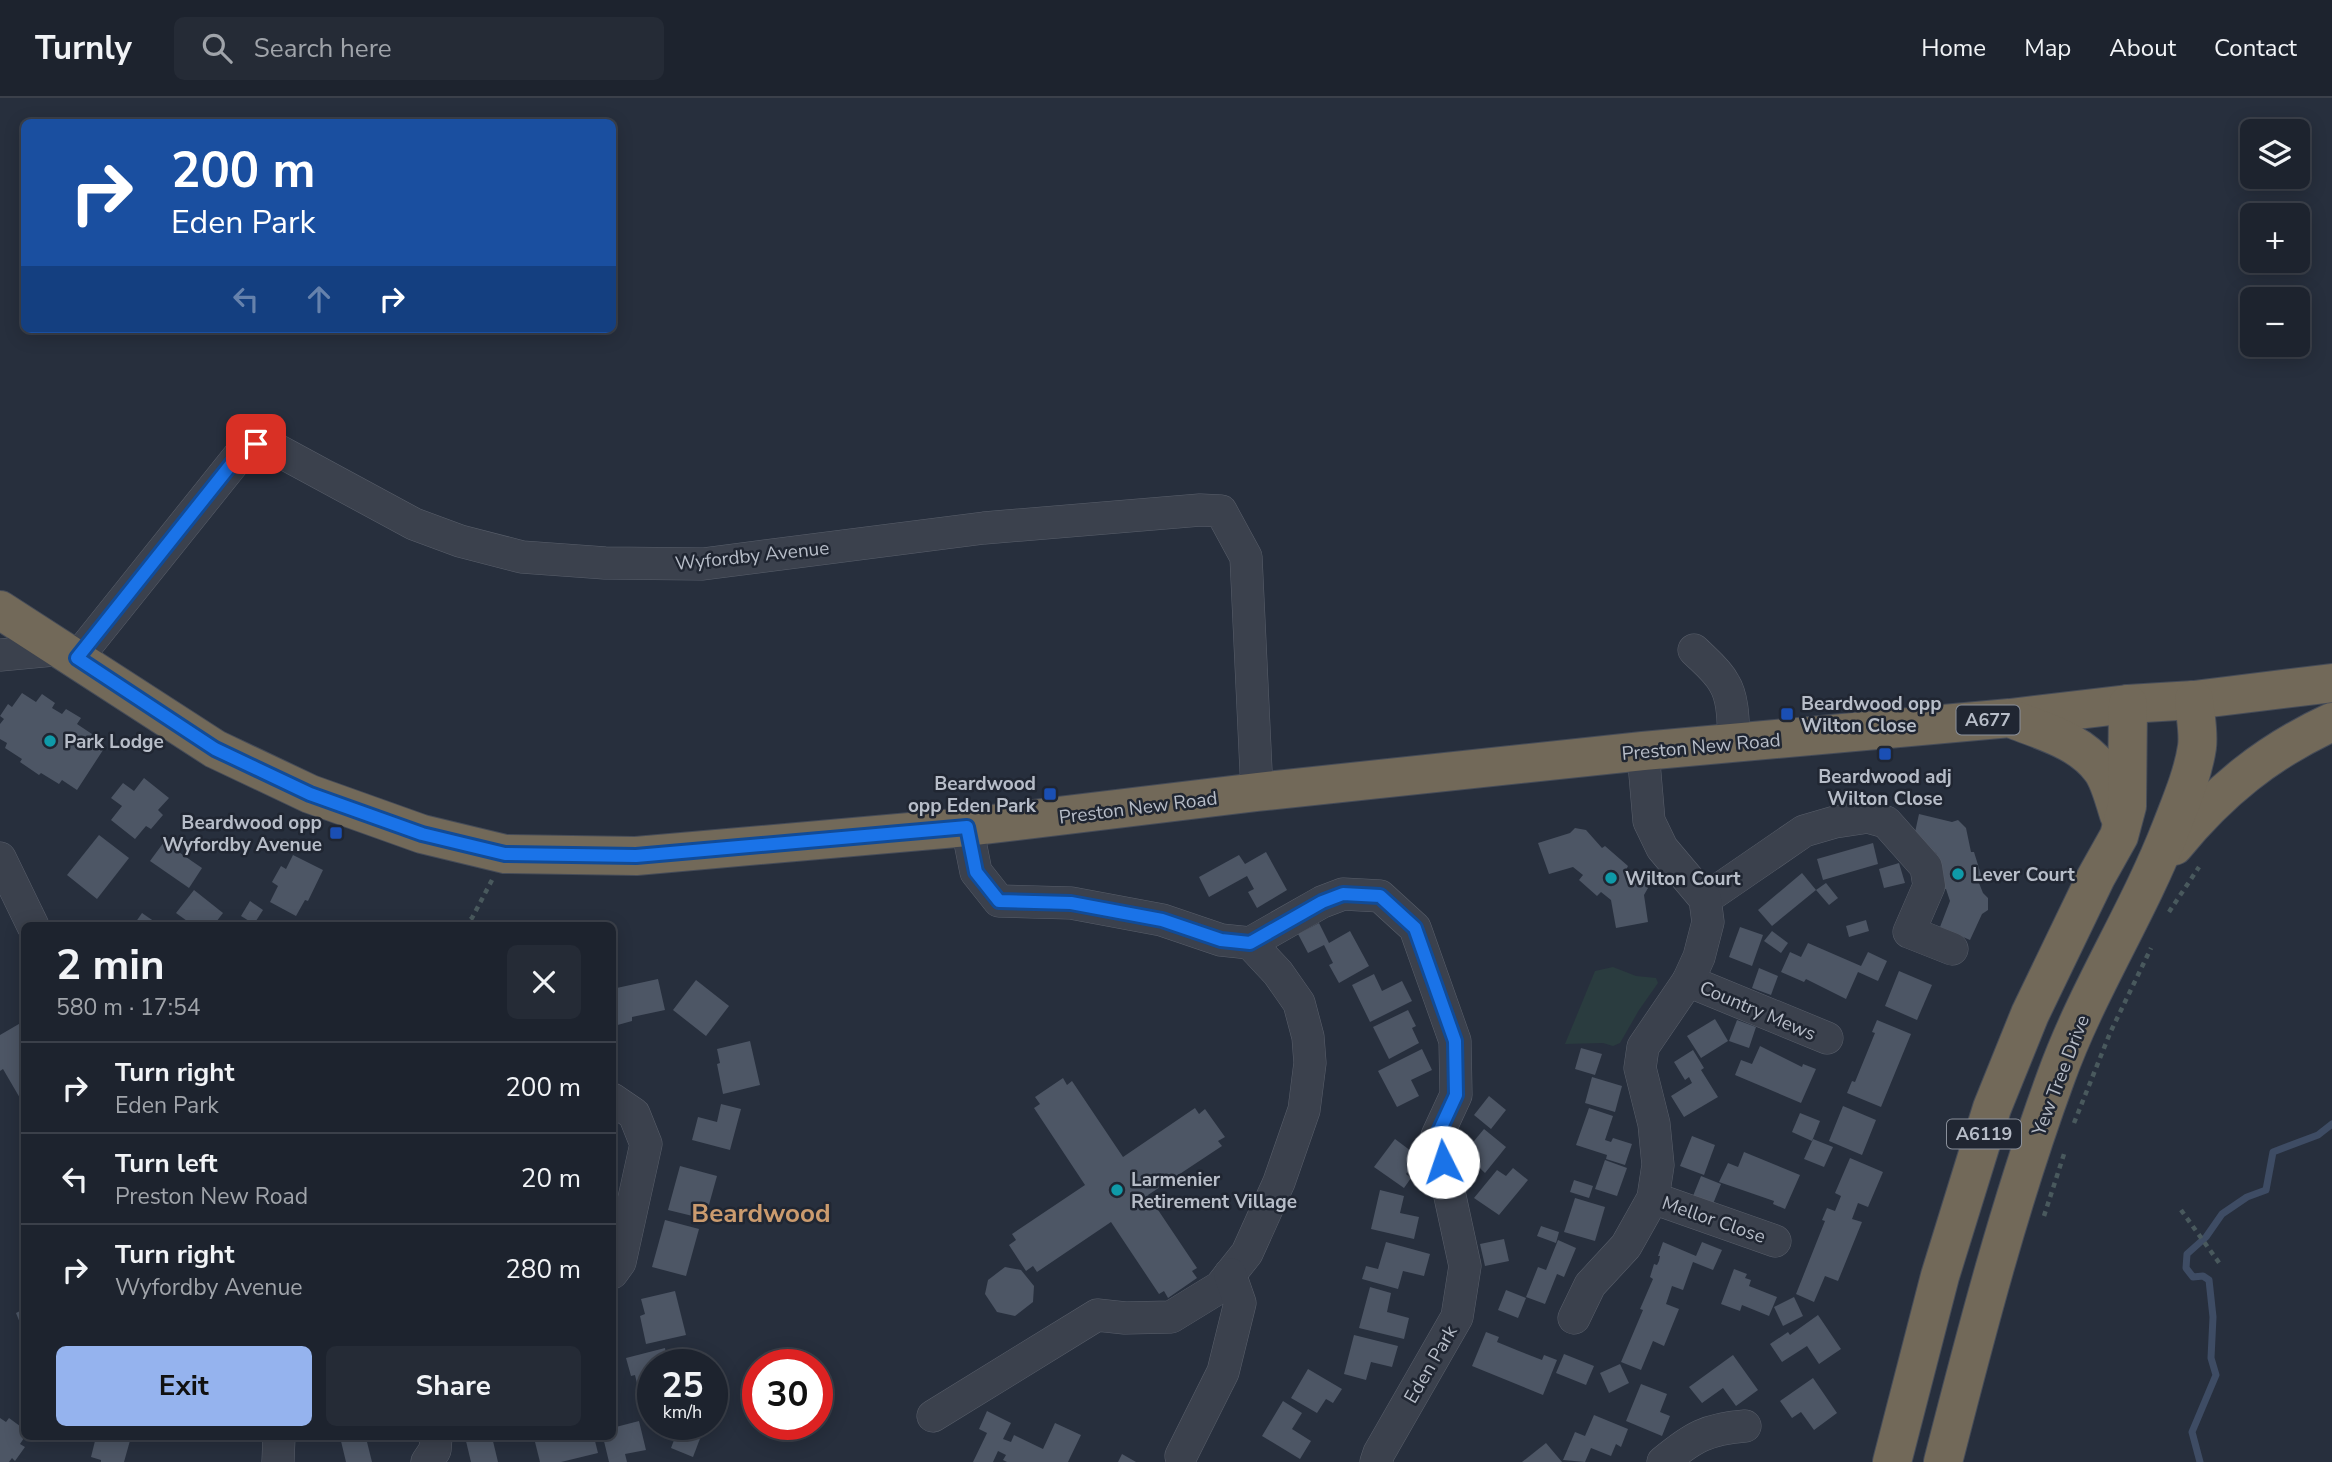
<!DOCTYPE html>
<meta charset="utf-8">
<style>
:root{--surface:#1d232e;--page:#252b36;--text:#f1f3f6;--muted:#a0a4aa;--line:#3b404a;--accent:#95b3ee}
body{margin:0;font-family:"Nunito Sans",sans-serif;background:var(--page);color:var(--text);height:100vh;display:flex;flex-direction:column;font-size:26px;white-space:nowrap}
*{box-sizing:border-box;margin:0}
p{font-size:23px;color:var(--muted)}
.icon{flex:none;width:38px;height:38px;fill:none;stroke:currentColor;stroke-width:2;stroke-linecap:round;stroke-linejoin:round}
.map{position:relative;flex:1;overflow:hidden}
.details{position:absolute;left:21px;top:824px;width:595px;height:518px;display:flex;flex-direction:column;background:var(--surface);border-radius:10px;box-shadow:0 4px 18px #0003,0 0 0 2px var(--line)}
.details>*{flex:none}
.hud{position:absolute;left:21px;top:21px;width:595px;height:214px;border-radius:10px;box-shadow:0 4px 18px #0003,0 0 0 2px var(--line);background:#1a4fa0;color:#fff;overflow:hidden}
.fabs{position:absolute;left:2240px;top:21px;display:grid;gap:14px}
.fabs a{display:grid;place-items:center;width:70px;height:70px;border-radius:10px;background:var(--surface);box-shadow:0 4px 18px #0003,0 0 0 2px var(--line);font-size:35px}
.speed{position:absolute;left:637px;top:1251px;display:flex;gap:14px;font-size:35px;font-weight:700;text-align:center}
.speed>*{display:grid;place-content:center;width:91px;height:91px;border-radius:50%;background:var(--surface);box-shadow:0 4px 18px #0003,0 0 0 2px var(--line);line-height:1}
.speed small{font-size:18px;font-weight:400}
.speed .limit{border:10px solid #d22;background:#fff;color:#111}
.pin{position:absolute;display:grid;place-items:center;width:60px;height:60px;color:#fff;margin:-30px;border-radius:14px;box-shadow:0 4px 10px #0006}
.me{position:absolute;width:77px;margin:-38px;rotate:356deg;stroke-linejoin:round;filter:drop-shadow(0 0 5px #0008)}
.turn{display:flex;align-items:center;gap:24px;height:147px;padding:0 35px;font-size:32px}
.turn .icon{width:91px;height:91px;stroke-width:2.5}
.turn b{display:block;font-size:49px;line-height:60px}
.lanes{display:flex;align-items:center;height:66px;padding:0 35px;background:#0003;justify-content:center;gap:35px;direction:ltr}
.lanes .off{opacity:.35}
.round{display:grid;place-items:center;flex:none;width:74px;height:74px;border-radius:10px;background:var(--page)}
.overview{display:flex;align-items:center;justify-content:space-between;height:119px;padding:0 35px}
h1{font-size:42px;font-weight:700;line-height:52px}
.action{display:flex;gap:14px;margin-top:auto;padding:14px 35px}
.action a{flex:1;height:80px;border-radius:10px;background:var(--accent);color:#111;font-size:28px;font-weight:700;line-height:80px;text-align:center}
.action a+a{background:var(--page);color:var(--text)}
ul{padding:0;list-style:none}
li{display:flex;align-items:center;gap:21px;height:91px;padding:0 35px;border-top:2px solid var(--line)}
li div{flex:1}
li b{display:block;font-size:26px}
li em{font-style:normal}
header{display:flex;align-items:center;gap:42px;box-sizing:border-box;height:98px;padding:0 35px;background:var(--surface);border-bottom:2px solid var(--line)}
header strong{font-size:33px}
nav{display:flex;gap:38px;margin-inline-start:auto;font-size:24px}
.search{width:490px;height:63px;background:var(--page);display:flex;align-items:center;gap:18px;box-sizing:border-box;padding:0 24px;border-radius:10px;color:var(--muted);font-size:26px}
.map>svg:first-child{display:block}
</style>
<header>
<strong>Turnly</strong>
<div class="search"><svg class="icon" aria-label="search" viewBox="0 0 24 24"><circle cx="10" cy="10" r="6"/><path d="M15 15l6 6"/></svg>Search here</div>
<nav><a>Home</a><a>Map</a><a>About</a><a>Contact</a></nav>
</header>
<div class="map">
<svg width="2332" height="1364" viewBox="0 0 2332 1364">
<rect width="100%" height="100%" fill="#272f3d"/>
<!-- green -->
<polygon fill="#2a3c3f" points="1613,869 1636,878 1656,880 1658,885 1639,912 1620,945 1613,948 1603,945 1565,946 1595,873"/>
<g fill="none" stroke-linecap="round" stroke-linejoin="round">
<!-- stream -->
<polyline stroke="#3e4c64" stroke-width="7" points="2200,1364 2192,1334 2216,1277 2211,1260 2213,1219 2209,1182 2203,1178 2193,1179 2186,1170 2187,1156 2206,1139 2222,1116 2247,1099 2266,1092 2273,1054 2318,1037 2332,1026"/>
</g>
<!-- building -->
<g fill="#4d5665">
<polygon points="22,595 36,604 42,596 55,605 52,610 62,616 66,611 81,620 77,626 92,636 90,639 105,649 77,692 62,682 59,686 41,675 39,677 20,664 22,661 5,650 7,645 0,641 0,626 4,621 0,618 8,606 12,609"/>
<polygon points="144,680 169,700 158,712 163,717 151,731 146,728 135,741 111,722 122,708 111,700 123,685 134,693"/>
<polygon points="1919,716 1952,724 1958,722 1966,730 1971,754 1974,754 1983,783 1979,785 1983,795 1988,800 1988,812 1982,816 1970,842 1940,829 1950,803 1946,791 1940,792 1940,767 1936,755 1912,748"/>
<polygon points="1575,730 1586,732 1602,750 1605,748 1628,768 1626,772 1634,778 1641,779 1648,790 1644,797 1648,824 1616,830 1611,802 1601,794 1597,798 1579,782 1583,777 1573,769 1549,776 1538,745 1570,735"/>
<polygon points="99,737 129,760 97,801 67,777"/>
<polygon points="164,744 202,770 189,790 150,763"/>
<polygon points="1873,745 1878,766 1823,782 1817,761"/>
<polygon points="1266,754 1287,792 1257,810 1248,794 1254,791 1247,778 1209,799 1199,779 1239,757 1245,766"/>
<polygon points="293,757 323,772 308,803 305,802 296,818 270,804 278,788 272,784 281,768 286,771"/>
<polygon points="1899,765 1905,785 1884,790 1879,771"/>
<polygon points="1802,775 1816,792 1772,828 1758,812"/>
<polygon points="1826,785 1838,800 1829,807 1816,792"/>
<polygon points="194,792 223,815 213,828 194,828 176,815"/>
<polygon points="250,803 263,812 254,826 241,818"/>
<polygon points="142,815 155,824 152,828 133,828"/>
<polygon points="1866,822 1869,833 1849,839 1846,828"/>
<polygon points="1319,825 1329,845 1350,833 1369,868 1339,885 1329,867 1333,865 1324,847 1308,855 1298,836"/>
<polygon points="1740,829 1763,837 1752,868 1729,859"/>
<polygon points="1772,833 1788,845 1781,855 1764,843"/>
<polygon points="1808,845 1861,868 1868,854 1887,863 1878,883 1858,874 1846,901 1806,881 1804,884 1781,874 1790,854 1801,859"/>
<polygon points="1759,870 1778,878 1771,897 1752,890"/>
<polygon points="1899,873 1932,887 1917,922 1885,908"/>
<polygon points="1374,876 1382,893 1402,883 1412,903 1370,924 1352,887"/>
<polygon points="658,881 665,912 632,919 632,923 614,928 612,891"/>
<polygon points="696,882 729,908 706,938 673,912"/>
<polygon points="1408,912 1416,928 1412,930 1419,945 1389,961 1373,929"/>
<polygon points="1715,921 1728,943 1701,960 1687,938"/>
<polygon points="1737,922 1756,929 1749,950 1729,943"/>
<polygon points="1877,922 1911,936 1881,1009 1847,995 1852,983 1855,984 1875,935 1872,934"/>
<polygon points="24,923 24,1007 3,971 0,973 0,937"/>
<polygon points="750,943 760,987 723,996 717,966 720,965 717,951"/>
<polygon points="1760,948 1802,969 1803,966 1816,971 1801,1005 1735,977 1741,962 1752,966"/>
<polygon points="1581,950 1602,956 1595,977 1575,971"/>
<polygon points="1422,951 1432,972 1411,982 1419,998 1397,1009 1378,973"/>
<polygon points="1693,952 1704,970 1701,972 1718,999 1684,1019 1671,998 1692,985 1689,979 1685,982 1674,964"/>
<polygon points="1592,979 1622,988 1615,1014 1585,1005"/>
<polygon points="1063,980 1067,987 1072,983 1123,1059 1195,1010 1199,1016 1205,1011 1225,1039 1218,1043 1222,1048 1148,1097 1197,1170 1192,1173 1197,1180 1168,1200 1164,1193 1159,1196 1111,1124 1037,1174 1033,1168 1026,1173 1009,1147 1016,1142 1012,1136 1085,1087 1034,1010 1040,1006 1035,999"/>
<polygon points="1489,998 1506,1012 1491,1031 1474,1017"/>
<polygon points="721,1006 741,1011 730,1052 692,1042 698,1019 717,1024"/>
<polygon points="1843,1008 1876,1022 1862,1057 1829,1043"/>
<polygon points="1589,1010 1613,1018 1605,1042 1611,1044 1613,1040 1632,1046 1625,1067 1606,1061 1607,1057 1576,1047"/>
<polygon points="1800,1015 1820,1023 1812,1043 1792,1034"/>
<polygon points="1484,1031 1506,1049 1485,1075 1464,1055"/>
<polygon points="1692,1038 1715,1047 1704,1077 1680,1068"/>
<polygon points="1395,1041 1419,1059 1406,1076 1411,1080 1404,1090 1374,1069"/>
<polygon points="1813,1041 1833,1049 1824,1069 1804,1061"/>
<polygon points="1744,1054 1800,1077 1785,1111 1773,1106 1774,1103 1719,1084 1728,1065 1738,1069"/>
<polygon points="1850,1060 1883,1074 1868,1109 1858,1105 1852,1121 1862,1124 1838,1183 1825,1178 1814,1204 1796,1196 1825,1123 1822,1122 1827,1110 1835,1113 1841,1098 1835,1095"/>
<polygon points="1605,1062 1627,1070 1617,1098 1595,1091"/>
<polygon points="680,1068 717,1078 705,1121 668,1112"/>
<polygon points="1513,1070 1528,1082 1499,1117 1474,1100 1497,1072 1506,1078"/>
<polygon points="1701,1078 1721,1086 1713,1106 1693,1098"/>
<polygon points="1574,1082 1593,1088 1589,1100 1570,1094"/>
<polygon points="1380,1092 1404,1098 1400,1115 1419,1119 1414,1141 1371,1131"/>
<polygon points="1575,1100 1605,1109 1595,1143 1564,1134"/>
<polygon points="665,1122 699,1131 686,1178 652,1169"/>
<polygon points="1541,1128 1559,1134 1556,1145 1537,1138"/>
<polygon points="1504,1141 1509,1163 1485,1168 1480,1146"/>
<polygon points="1558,1142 1576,1150 1564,1179 1557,1176 1545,1206 1526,1199 1538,1169 1546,1172"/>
<polygon points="1386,1144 1430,1156 1424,1178 1403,1173 1398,1191 1362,1181 1366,1168 1378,1171"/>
<polygon points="1663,1144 1696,1158 1702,1144 1722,1152 1713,1172 1693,1164 1683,1192 1672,1188 1666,1206 1679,1211 1664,1248 1653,1243 1641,1272 1621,1264 1643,1212 1640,1211 1653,1181 1650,1179 1654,1166 1657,1167 1659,1163 1660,1158 1658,1158"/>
<polygon points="1005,1169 1021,1172 1034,1188 1033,1204 1015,1218 997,1214 985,1196 988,1182"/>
<polygon points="1734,1171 1747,1176 1745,1180 1751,1182 1749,1188 1777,1199 1769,1218 1742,1207 1740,1213 1721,1206"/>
<polygon points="1370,1189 1391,1195 1387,1214 1409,1220 1404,1241 1359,1230"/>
<polygon points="1506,1192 1526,1200 1518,1220 1498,1212"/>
<polygon points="675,1193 686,1237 646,1246 640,1218 645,1216 641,1201"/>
<polygon points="1794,1199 1803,1218 1783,1228 1774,1209"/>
<polygon points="24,1211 24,1235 16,1215"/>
<polygon points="1818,1217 1841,1251 1819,1266 1807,1248 1782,1264 1770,1246 1788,1234 1790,1237"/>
<polygon points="1486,1234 1499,1239 1497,1244 1519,1253 1542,1262 1544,1257 1557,1262 1543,1297 1472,1268"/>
<polygon points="1354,1237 1398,1248 1392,1269 1371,1264 1366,1282 1344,1276"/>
<polygon points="665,1250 668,1267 653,1267 653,1304 642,1307 635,1277 631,1278 626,1260"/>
<polygon points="1564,1256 1594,1268 1586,1287 1556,1275"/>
<polygon points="1733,1257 1758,1292 1736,1308 1723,1290 1702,1305 1689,1289"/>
<polygon points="1620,1266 1629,1285 1609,1295 1600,1275"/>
<polygon points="1308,1271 1342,1291 1333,1305 1326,1301 1317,1315 1291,1300"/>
<polygon points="1813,1280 1837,1315 1814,1332 1801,1314 1792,1320 1780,1303"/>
<polygon points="1641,1286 1667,1296 1660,1314 1670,1318 1662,1338 1626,1323"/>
<polygon points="1283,1303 1302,1315 1292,1331 1311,1343 1300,1361 1262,1338"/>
<polygon points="987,1313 1011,1325 1003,1341 1011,1344 1014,1337 1043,1351 1055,1325 1081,1337 1068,1364 1007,1364 1003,1362 1006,1357 998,1353 993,1364 973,1364 987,1335 979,1331"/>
<polygon points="1594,1317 1628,1331 1621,1349 1616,1346 1611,1358 1591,1350 1585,1364 1563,1362 1575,1334 1585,1338"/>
<polygon points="0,1320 6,1324 9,1320 24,1331 24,1340 20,1346 25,1349 15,1363 12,1360 9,1364 0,1364"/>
<polygon points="639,1323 646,1352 625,1356 627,1364 609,1364 603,1339 612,1339 612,1330"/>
<polygon points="679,1329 701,1338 693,1359 671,1350"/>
<polygon points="96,1339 131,1339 124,1364 101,1364 101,1362 91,1359"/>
<polygon points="340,1339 384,1339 384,1340 367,1344 372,1364 346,1364"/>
<polygon points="465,1339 492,1339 498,1364 471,1364"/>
<polygon points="543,1339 594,1339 598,1355 561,1364 540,1364 535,1344 544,1341"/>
<polygon points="1546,1345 1562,1364 1522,1364"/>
<polygon points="1122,1356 1136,1364 1118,1364"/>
</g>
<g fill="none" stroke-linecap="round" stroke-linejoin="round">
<defs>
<g id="minor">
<path d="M 1694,552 C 1704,562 1717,572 1724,585 C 1734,601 1733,626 1734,644"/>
<polyline points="0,557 64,551"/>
<polyline points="77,560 238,359 256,347 268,347 414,426 460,443 522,459 605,465 703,466 984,430 1200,412 1221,413 1246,459 1257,694"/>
<polyline points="967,729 976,774 999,803 1071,805 1162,822 1221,842 1250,845 1322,804 1343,796 1380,798 1415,830 1455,943 1456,997 1437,1038 1465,1168 1457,1219 1379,1355 1376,1364"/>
<polyline points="0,760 33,828"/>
<polyline points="1705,801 1804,733 1835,724 1868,719 1886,724 1926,769 1929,788 1909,834 1952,851"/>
<polyline points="1688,883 1827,940"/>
<polyline points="612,1001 634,1016 646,1046 620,1164 612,1175"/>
<polyline points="1653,1100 1775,1143"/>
<polyline points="1574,1220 1590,1187 1626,1148 1653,1100 1658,1067 1654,1026 1640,970 1643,949 1688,883 1699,859 1708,824 1705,801 1662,750 1649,723 1643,653"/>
<polyline points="933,1318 1097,1217 1125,1220 1171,1219 1220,1189 1247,1155 1279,1084 1304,1012 1310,965 1308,939 1299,905 1278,875 1250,845"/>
<polyline points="1181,1358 1223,1274 1240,1205 1230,1176"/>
<polyline points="278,1364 279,1339"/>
<polyline points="427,1364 435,1352 436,1339"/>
<path d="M 1663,1364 C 1693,1339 1707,1331 1745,1328"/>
</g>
<g id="highway">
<polyline points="0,512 215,651 310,696 422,736 505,756 636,758 967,729 1257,694 1643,653 2010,620 2128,606 2194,602 2332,585"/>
<path d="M 2015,622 C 2045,634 2080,643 2101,671 C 2110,683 2114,702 2119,717"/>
<path d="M 2174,748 C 2219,693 2267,654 2332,624"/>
<polyline points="1892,1364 1940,1178 1992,1010 2030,916 2096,779 2119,738 2127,708 2128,606"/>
<path d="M 1943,1364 C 1976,1235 2010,1104 2056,979 C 2087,893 2138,815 2171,730 C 2181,704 2193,676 2197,649 C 2199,634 2195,617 2194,602"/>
</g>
</defs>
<!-- minor casing -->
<use href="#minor" stroke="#595f6b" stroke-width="33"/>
<!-- highway casing -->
<use href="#highway" stroke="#464c58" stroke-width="40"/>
<!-- path -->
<g stroke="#49595d" stroke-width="4.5" stroke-dasharray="5 5" stroke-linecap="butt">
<polyline points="2169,814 2199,769"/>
<polyline points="463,828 472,820 492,782"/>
<polyline points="2074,1025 2110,935 2151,850"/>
<polyline points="2181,1112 2220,1166"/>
<polyline points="2044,1118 2065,1053"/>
</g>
<!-- minor -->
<use href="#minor" stroke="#3b414d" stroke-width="32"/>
<!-- highway -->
<use href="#highway" stroke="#726959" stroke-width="38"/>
</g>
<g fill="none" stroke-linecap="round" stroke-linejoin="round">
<defs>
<polyline id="route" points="256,346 237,359 77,560 215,651 310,696 422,736 505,756 636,758 967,729 976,774 999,803 1071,805 1162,822 1221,842 1250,845 1322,804 1343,796 1380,798 1415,830 1455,943 1456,997 1437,1038 1443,1064"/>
</defs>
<!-- route casing -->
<use href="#route" stroke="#114b97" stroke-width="18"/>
<!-- route -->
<use href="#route" stroke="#1a73e8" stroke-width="12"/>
</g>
<!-- markers -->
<g fill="#1a4fb4" stroke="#202632" stroke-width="2.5">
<rect x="1780" y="609" width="14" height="14" rx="3.5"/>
<rect x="1878" y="649" width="14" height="14" rx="3.5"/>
<rect x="1043" y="689" width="14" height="14" rx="3.5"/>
<rect x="329" y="728" width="14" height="14" rx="3.5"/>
</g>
<g fill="#0f9aa8" stroke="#202632" stroke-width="2.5">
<circle cx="50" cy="643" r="7"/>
<circle cx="1958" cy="776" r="7"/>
<circle cx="1611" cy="780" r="7"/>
<circle cx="1117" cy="1092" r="7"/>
</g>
<g text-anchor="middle" stroke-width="5" stroke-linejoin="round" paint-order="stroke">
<!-- shield labels -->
<g fill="#202632" stroke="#8a909b" stroke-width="2">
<rect x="1956.5" y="607.5" width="63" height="29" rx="5"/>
<rect x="1947" y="1021.5" width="74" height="29" rx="5"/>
</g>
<g font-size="18" font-weight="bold" fill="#b7bdc8">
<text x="1988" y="628">A677</text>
<text x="1984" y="1042">A6119</text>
</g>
<!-- street labels -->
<g font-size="19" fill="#b7bdc8" stroke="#202632">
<text transform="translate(752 457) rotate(-6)" y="7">Wyfordby Avenue</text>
<text transform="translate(1701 648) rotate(-5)" y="7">Preston New Road</text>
<text transform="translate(1138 709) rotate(-7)" y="7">Preston New Road</text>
<text transform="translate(1758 912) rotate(23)" y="7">Country Mews</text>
<text transform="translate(2060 977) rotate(-69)" y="7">Yew Tree Drive</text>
<text transform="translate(1714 1121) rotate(19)" y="7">Mellor Close</text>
<text transform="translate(1430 1266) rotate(-60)" y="7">Eden Park</text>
</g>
<!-- poi labels -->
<g font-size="19" font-weight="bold" fill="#b7bdc8" stroke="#202632" text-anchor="start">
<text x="1801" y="612">Beardwood opp<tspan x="1801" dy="22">Wilton Close</tspan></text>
<text x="64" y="650">Park Lodge</text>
<text x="1885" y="685" text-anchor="middle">Beardwood adj<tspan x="1885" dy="22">Wilton Close</tspan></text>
<text x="1036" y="692" text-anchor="end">Beardwood<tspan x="1036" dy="22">opp Eden Park</tspan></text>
<text x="322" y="731" text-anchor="end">Beardwood opp<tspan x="322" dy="22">Wyfordby Avenue</tspan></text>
<text x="1972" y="783">Lever Court</text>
<text x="1625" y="787">Wilton Court</text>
<text x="1131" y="1088">Larmenier<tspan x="1131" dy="22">Retirement Village</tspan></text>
</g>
<!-- district labels -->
<g font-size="26" font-weight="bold" fill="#cb9b6e" stroke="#202632">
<text x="761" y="1124">Beardwood</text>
</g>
</g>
</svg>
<div class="fabs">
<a><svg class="icon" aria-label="layers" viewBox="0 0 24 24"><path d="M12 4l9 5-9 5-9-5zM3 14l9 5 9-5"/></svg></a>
<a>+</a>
<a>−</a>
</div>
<div class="speed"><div>25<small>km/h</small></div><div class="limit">30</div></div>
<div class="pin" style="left:256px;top:346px;background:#d93025"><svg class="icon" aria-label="arrive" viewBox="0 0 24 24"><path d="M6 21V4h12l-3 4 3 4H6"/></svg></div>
<svg class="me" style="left:1443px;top:1064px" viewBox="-20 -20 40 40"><circle r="19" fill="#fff"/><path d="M0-13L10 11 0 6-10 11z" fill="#1a73e8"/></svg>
<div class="hud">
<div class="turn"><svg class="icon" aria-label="right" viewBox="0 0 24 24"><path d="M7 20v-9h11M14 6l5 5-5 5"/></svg><div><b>200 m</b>Eden Park</div></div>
<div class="lanes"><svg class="icon off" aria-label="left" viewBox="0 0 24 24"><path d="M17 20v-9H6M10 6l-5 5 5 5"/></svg><svg class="icon off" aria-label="ahead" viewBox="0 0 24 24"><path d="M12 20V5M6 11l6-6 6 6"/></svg><svg class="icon" aria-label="right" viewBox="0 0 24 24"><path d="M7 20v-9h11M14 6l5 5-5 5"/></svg></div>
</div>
<section class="details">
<div class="overview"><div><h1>2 min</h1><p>580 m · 17:54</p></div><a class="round"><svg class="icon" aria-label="close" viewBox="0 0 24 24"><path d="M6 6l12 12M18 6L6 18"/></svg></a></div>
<ul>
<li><svg class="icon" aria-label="right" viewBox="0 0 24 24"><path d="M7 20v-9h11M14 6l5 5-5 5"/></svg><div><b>Turn right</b><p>Eden Park</p></div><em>200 m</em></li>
<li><svg class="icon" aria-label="left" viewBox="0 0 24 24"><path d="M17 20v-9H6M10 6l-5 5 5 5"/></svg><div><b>Turn left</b><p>Preston New Road</p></div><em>20 m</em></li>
<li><svg class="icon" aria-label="right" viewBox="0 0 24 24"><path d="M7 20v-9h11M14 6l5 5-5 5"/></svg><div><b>Turn right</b><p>Wyfordby Avenue</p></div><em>280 m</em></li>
</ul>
<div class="action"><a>Exit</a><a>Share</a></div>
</section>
</div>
